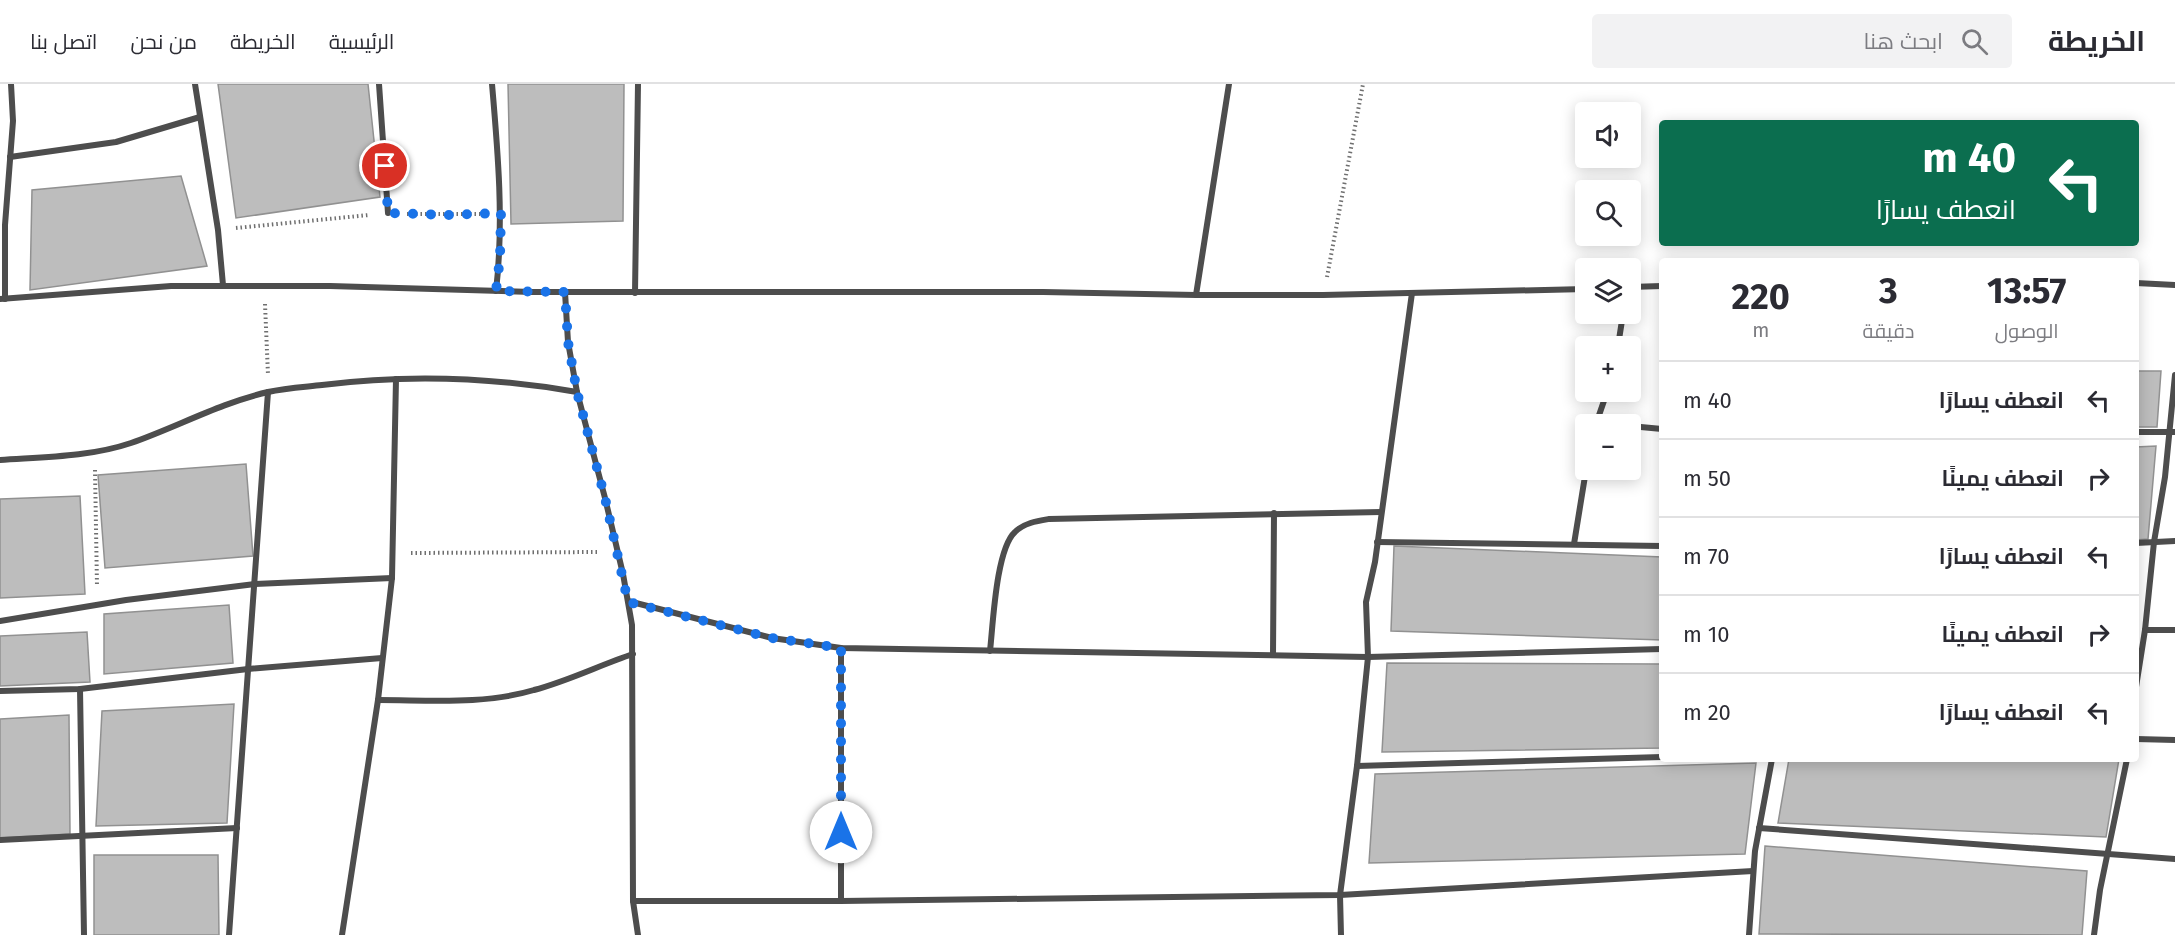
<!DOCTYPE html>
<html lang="ar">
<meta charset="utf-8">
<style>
:root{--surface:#fff;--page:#f2f2f3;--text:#2b2b33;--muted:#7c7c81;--line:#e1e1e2}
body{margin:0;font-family:"Fira Sans",Cairo,sans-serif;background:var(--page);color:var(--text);direction:rtl;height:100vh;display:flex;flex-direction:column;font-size:22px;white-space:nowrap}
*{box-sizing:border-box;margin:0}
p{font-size:20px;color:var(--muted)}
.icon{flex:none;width:33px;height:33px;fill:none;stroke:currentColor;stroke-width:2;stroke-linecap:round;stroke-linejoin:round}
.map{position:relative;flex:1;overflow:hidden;direction:ltr}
.details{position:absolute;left:1659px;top:174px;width:480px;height:504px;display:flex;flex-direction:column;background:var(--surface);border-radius:6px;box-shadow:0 3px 15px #0003;direction:rtl}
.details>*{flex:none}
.banner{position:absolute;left:1659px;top:36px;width:480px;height:126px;border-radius:6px;box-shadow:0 3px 15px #0003;direction:rtl;background:#0b6e4f;color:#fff;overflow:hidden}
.fabs{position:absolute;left:1575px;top:18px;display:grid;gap:12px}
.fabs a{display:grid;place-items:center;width:66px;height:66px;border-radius:6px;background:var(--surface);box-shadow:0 3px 15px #0003;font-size:30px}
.pin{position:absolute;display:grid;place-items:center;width:51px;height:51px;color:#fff;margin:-26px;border:3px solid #fff;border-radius:50%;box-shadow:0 2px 6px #0007}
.me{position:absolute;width:66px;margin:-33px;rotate:0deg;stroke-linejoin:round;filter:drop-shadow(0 0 4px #0008)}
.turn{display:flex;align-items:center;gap:21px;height:126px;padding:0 24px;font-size:27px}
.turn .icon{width:78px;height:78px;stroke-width:2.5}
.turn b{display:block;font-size:42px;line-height:51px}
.eta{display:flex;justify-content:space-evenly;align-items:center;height:102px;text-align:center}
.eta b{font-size:36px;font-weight:700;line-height:42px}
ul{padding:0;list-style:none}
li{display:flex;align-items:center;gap:18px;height:78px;padding:0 24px;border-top:2px solid var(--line)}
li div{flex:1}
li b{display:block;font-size:22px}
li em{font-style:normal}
header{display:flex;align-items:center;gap:36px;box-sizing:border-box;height:84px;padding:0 30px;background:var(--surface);border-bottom:2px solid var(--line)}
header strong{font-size:28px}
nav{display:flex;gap:33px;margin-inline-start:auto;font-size:21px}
.search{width:420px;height:54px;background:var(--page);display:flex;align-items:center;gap:15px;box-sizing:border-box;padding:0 21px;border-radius:6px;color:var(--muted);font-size:22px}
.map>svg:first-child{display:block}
</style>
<header>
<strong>الخريطة</strong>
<div class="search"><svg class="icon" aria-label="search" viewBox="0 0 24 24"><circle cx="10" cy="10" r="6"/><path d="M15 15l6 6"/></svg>ابحث هنا</div>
<nav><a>الرئيسية</a><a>الخريطة</a><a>من نحن</a><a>اتصل بنا</a></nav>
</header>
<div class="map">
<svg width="2175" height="851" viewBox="0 0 2175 851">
<rect width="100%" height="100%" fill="#fff"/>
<!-- building -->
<g fill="#bdbdbd" stroke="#919191" stroke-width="1.5">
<polygon points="218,0 368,0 380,113 236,134"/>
<polygon points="508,0 624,0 623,137 511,140"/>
<polygon points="181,92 207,182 30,206 32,106"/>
<polygon points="2136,287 2161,287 2157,343 2136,343"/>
<polygon points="2156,362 2148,455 2136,456 2136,363"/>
<polygon points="246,380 253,472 105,484 98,391"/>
<polygon points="80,412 85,510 0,514 0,415"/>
<polygon points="1394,462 1662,473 1662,556 1391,547"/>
<polygon points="229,521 233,579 104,590 104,530"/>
<polygon points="87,548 90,598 0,602 0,552"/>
<polygon points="1387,579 1662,580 1662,664 1382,668"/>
<polygon points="234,620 227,739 96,742 102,627"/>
<polygon points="69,631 70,750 0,754 0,635"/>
<polygon points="1789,675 2119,675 2106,753 1778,739"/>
<polygon points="1756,679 1745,770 1369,779 1375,690"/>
<polygon points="1765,762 2087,787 2082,851 1759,850"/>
<polygon points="94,771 218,771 219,851 94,851"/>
</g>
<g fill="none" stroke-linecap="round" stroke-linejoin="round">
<!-- path -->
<g stroke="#6f6f6f" stroke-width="4" stroke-dasharray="1.5 3" stroke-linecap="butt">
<polyline points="407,130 480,130"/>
<polyline points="236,144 369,131"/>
<polyline points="1327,193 1363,0"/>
<polyline points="265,220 268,291"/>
<polyline points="95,386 97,502"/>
<polyline points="411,469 599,468"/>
</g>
<!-- minor -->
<g stroke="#4d4d4d" stroke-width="6">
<polyline points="195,0 218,146 223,201"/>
<polyline points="379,0 388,129"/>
<path d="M 492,0 C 498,69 504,138 496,207"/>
<polyline points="10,73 116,58 200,33"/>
<polyline points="2136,199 2175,201"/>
<polyline points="1630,203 1662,202"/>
<polyline points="565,208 568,258 577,308 605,414 623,490 632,541 633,817 638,851"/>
<polyline points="635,209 638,0"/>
<polyline points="1196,211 1229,0"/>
<polyline points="0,215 171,202 330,202 532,208 1043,208 1196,211 1323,211 1586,205"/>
<polyline points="5,215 5,141 13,37 11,0"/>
<polyline points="1618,262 1623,230"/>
<polyline points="1597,338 1618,340"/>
<polyline points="1596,340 1607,308"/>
<polyline points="1630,342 1662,345"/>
<polyline points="2136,348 2175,348"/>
<path d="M 0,376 C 43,373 90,373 131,359 C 177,343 220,319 268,308 C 285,304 304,303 322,301 C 407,290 492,293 577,308"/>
<polyline points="1377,458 1662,462"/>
<polyline points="2136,459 2175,457"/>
<polyline points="1574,460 1586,386"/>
<polyline points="628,517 772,554 841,564 1368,573 1662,565"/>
<polyline points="0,537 126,516 255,500 392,494"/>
<polyline points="2145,546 2175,546"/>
<polyline points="841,564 841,817"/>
<path d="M 990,567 C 993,541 996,465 1015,448 C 1024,439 1037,437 1049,435 L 1381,428"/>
<polyline points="1273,571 1274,429"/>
<polyline points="2136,603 2145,546 2154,458 2165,393 2175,291"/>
<polyline points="80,605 84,851"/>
<polyline points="0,607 80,605 248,585 382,574"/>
<path d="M 378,616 C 430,616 484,621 534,606 C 568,597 600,581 633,570"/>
<polyline points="2136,655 2175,656"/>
<polyline points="1357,682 1662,673"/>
<polyline points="1759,744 2175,775"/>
<polyline points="0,756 237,744"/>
<polyline points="633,817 841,817 1340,811 1753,787"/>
<polyline points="229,851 268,308"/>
<polyline points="342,851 378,616 392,494 396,295"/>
<polyline points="1341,851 1340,811 1357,682 1368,573 1366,518 1375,478 1412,209"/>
<polyline points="1749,851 1755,767 1772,675"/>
<polyline points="2094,851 2100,806 2127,675"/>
</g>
</g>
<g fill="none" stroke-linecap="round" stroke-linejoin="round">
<!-- route -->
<polyline stroke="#1a73e8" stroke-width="10" stroke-dasharray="0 18" points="385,82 388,129 449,131 501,129 500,174 496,207 565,208 568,258 577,308 605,414 628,518 772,554 841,564 841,748"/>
</g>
</svg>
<div class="fabs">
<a><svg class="icon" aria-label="sound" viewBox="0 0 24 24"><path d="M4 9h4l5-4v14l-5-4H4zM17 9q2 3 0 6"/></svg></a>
<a><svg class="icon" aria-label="search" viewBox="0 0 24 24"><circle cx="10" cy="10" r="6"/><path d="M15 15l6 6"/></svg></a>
<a><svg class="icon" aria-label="layers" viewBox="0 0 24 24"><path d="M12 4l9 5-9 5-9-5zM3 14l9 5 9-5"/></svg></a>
<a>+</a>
<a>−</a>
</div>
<div class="pin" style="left:385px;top:82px;background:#d93025"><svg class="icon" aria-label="arrive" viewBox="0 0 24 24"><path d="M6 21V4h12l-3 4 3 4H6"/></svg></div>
<svg class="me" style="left:841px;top:748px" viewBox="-20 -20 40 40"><circle r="19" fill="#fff"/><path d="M0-13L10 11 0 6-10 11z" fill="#1a73e8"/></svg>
<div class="banner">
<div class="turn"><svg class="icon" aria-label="left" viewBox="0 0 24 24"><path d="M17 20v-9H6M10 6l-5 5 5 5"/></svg><div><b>40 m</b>انعطف يسارًا</div></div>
</div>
<section class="details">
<div class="eta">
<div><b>13:57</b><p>الوصول</p></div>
<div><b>3</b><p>دقيقة</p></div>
<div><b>220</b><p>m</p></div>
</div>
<ul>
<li><svg class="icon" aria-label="left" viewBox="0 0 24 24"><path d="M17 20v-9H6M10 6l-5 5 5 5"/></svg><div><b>انعطف يسارًا</b></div><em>40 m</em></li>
<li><svg class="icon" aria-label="right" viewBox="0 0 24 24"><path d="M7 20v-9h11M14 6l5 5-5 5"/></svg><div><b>انعطف يمينًا</b></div><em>50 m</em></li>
<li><svg class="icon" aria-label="left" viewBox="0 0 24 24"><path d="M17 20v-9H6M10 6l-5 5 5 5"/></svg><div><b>انعطف يسارًا</b></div><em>70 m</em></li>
<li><svg class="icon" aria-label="right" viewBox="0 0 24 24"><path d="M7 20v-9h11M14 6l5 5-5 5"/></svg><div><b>انعطف يمينًا</b></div><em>10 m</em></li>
<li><svg class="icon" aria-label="left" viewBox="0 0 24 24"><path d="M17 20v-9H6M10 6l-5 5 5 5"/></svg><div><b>انعطف يسارًا</b></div><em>20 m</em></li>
</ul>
</section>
</div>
